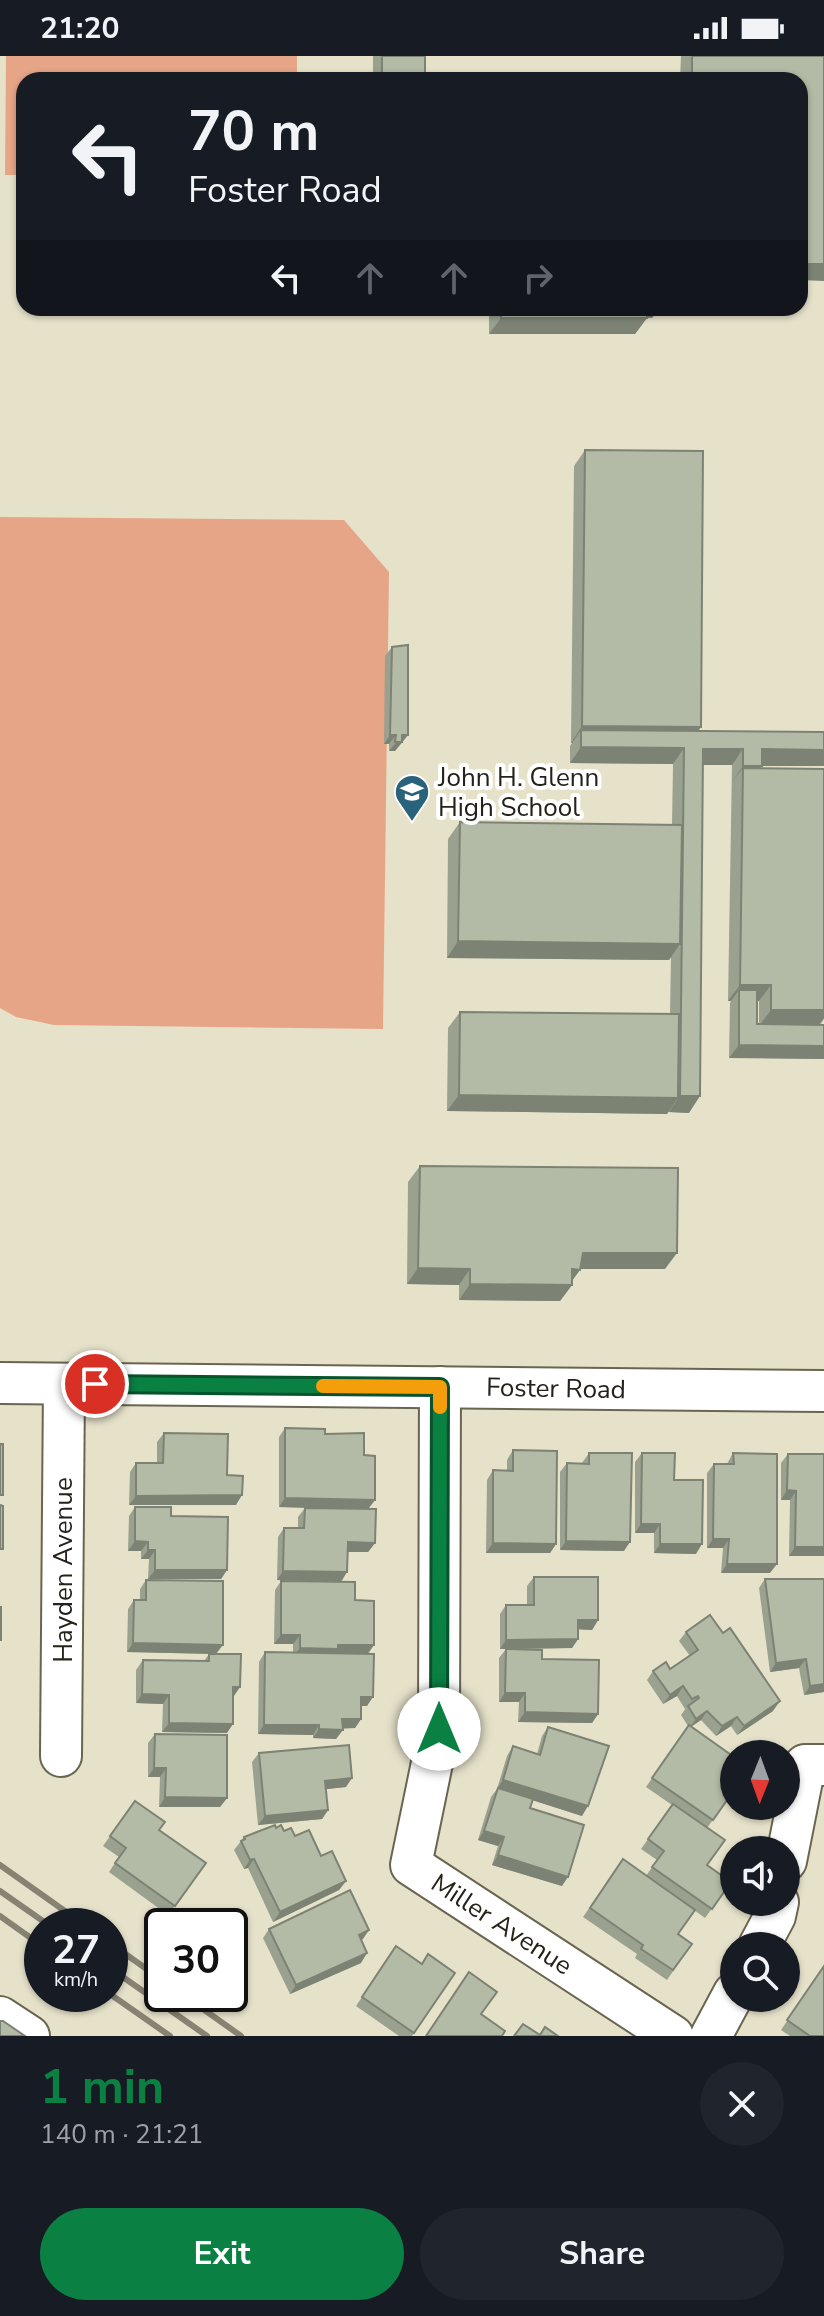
<!DOCTYPE html>
<meta charset="utf-8">
<style>
:root{--surface:#171b24;--page:#20242c;--text:#f1f3f6;--muted:#9ea1a6;--accent:#0b8043}
body{margin:0;font-family:"Nunito Sans",sans-serif;background:var(--page);color:var(--text);height:100vh;display:flex;flex-direction:column;font-size:30px;white-space:nowrap}
*{box-sizing:border-box;margin:0}
p{font-size:26px;color:var(--muted)}
.icon{flex:none;width:44px;height:44px;fill:none;stroke:currentColor;stroke-width:2;stroke-linecap:round;stroke-linejoin:round}
.map{position:relative;height:1980px;overflow:hidden}
.sheet{display:flex;flex-direction:column;background:var(--surface);flex:1}
.sheet>*{flex:none}
.guide{position:absolute;left:16px;top:16px;width:792px;height:244px;border-radius:24px;box-shadow:0 2px 6px #0004;background:#171b24;color:var(--text);overflow:hidden}
.needle{width:52px;rotate:181deg}
.controls{position:absolute;left:720px;top:1684px;display:grid;gap:16px}
.controls a{display:grid;place-items:center;width:80px;height:80px;border-radius:50%;background:var(--surface);box-shadow:0 2px 6px #0004;font-size:40px}
.speed{position:absolute;left:24px;top:1852px;display:flex;gap:16px;font-size:40px;font-weight:700;text-align:center}
.speed>*{display:grid;place-content:center;width:104px;height:104px;border-radius:50%;background:var(--surface);box-shadow:0 2px 6px #0004;line-height:1}
.speed small{font-size:20px;font-weight:400}
.speed .limit{border:4px solid #111;border-radius:12px;background:#fff;color:#111}
.pin{position:absolute;display:grid;place-items:center;width:68px;height:68px;color:#fff;margin:-34px;border:4px solid #fff;border-radius:50%;box-shadow:0 2px 8px #0007}
.me{position:absolute;width:88px;margin:-44px;rotate:0deg;stroke-linejoin:round;filter:drop-shadow(0 0 6px #0008)}
.turn{display:flex;align-items:center;gap:28px;height:168px;padding:0 40px;font-size:36px}
.turn .icon{width:104px;height:104px;stroke-width:2.5}
.turn b{display:block;font-size:56px;line-height:68px}
.lanes{display:flex;align-items:center;height:76px;padding:0 40px;background:#0003;justify-content:center;gap:40px;direction:ltr}
.lanes .off{opacity:.35}
.round{display:grid;place-items:center;flex:none;width:84px;height:84px;border-radius:42px;background:var(--page)}
.summary{display:flex;align-items:center;justify-content:space-between;height:136px;padding:0 40px}
h1{font-size:48px;font-weight:700;line-height:60px;color:var(--accent)}
.cta{display:flex;gap:16px;margin-top:auto;padding:16px 40px}
.cta a{flex:1;height:92px;border-radius:48px;background:var(--accent);color:#fff;font-size:32px;font-weight:700;line-height:92px;text-align:center}
.cta a+a{background:var(--page);color:var(--text)}
.status{display:flex;justify-content:space-between;align-items:center;height:56px;padding:0 40px;background:var(--surface);direction:ltr}
.status svg{height:22px;fill:currentColor}
.map>svg:first-child{display:block}
</style>
<div class="status"><b>21:20</b><svg viewBox="0 0 49 12"><path d="M0 12V9h3v3zM5 12V6h3v6zM10 12V3h3v9zM15 12V0h3v12zM26 1h20v11H26zM47 4h2v5h-2z"/></svg></div>
<div class="map">
<svg width="824" height="1980" viewBox="0 0 824 1980">
<rect width="100%" height="100%" fill="#e6e2ca"/>
<!-- grass -->
<g fill="#e6a587">
<polygon points="6,0 297,0 297,24 24,24 24,119 5,119"/>
<polygon points="0,461 344,464 389,516 383,973 54,969 16,961 0,952"/>
</g>
<g fill="none" stroke-linecap="round" stroke-linejoin="round">
<defs>
<g id="minor">
<polyline points="0,1327 824,1335"/>
<polyline points="440,1331 439,1673 411,1809 673,1980"/>
<polyline points="61,1700 64,1328"/>
<polyline points="786,1805 805,1709 824,1709"/>
<polyline points="759,1890 775,1860 778,1846"/>
<polyline points="0,1961 29,1980"/>
<polyline points="711,1980 734,1937"/>
</g>
</defs>
<!-- minor casing -->
<use href="#minor" stroke="#696550" stroke-width="44"/>
<!-- minor -->
<use href="#minor" stroke="#fff" stroke-width="40"/>
<!-- rail -->
<g stroke="#868372" stroke-width="6">
<polyline points="0,1809 86,1870"/>
<polyline points="0,1835 50,1870"/>
<polyline points="0,1860 42,1890"/>
<polyline points="110,1887 162,1924"/>
<polyline points="110,1912 207,1980"/>
<polyline points="110,1938 170,1980"/>
<polyline points="182,1938 241,1980"/>
</g>
</g>
<!-- wall -->
<g fill="#9aa18f" fill-rule="evenodd">
<rect x="373" y="0" width="52" height="24"/>
<polygon points="681,0 824,0 800,24 680,24"/>
<polygon points="489,252 659,252 652,262 647,262 635,278 489,278"/>
<path d="M 585,394 L 698,675 L 824,710 L 762,710 L 760,712 L 824,713 L 824,963 L 820,969 L 824,969 L 824,1003 L 729,1002 L 730,947 L 731,945 L 728,945 L 732,709 L 703,709 L 689,1057 L 669,1056 L 669,1055 L 667,1058 L 447,1055 L 448,972 L 460,956 L 670,958 L 671,901 L 669,904 L 447,902 L 448,783 L 460,766 L 672,769 L 673,708 L 570,707 L 570,690 L 572,687 L 571,687 L 574,410 ZM 757,945 L 759,945 L 759,968 L 757,968 Z"/>
<polygon points="392,591 408,679 395,695 389,695 389,688 384,688 385,600"/>
<polygon points="420,1110 665,1213 580,1213 572,1225 572,1229 560,1245 459,1244 459,1229 407,1228 408,1126"/>
<polygon points="285,1372 325,1378 364,1399 375,1444 368,1453 375,1487 368,1496 348,1496 341,1525 355,1544 374,1589 368,1598 367,1650 361,1650 361,1663 355,1672 343,1672 336,1683 313,1682 313,1679 258,1678 259,1606 265,1596 293,1597 293,1588 274,1588 275,1534 281,1525 324,1525 277,1524 278,1481 284,1472 298,1472 298,1461 305,1452 279,1451 279,1381"/>
<polygon points="164,1377 227,1419 236,1449 129,1449 130,1416 136,1407 157,1407 157,1386"/>
<polygon points="513,1394 556,1488 550,1497 486,1497 487,1424 493,1414 507,1415 507,1404"/>
<polygon points="589,1397 624,1495 560,1494 560,1416 567,1407 582,1407"/>
<polygon points="642,1397 696,1498 654,1497 654,1477 635,1477 635,1406"/>
<polygon points="733,1397 770,1517 721,1517 723,1492 707,1492 707,1417 714,1408 727,1408"/>
<polygon points="788,1398 824,1500 789,1500 790,1444 781,1444 781,1407"/>
<polygon points="135,1451 171,1460 227,1514 221,1523 148,1523 149,1503 141,1503 141,1495 128,1495 129,1460"/>
<polygon points="534,1521 598,1564 592,1574 578,1573 578,1583 572,1592 500,1593 500,1558 506,1549 527,1549 527,1530"/>
<polygon points="765,1523 824,1523 824,1636 804,1639 799,1612 770,1616 759,1532"/>
<polygon points="146,1524 216,1598 127,1596 128,1553 134,1544 140,1544 140,1533"/>
<polygon points="686,1576 773,1655 737,1679 731,1670 716,1680 701,1664 691,1671 722,1730 732,1737 707,1772 707,1809 731,1826 705,1862 694,1854 678,1878 692,1888 667,1924 635,1902 637,1898 583,1861 623,1803 646,1820 657,1804 641,1793 672,1749 646,1731 688,1670 681,1659 686,1652 685,1653 677,1640 663,1648 647,1624 653,1615 670,1613 690,1600 679,1585"/>
<polygon points="506,1593 542,1603 598,1658 592,1667 518,1666 519,1646 499,1646 499,1602"/>
<polygon points="209,1598 240,1631 233,1640 227,1677 162,1676 163,1648 136,1647 136,1614 143,1604 204,1605"/>
<polygon points="548,1671 582,1760 533,1744 530,1752 562,1830 492,1809 498,1790 478,1784 491,1741 497,1733 507,1700 513,1690 537,1698 542,1680"/>
<polygon points="155,1678 227,1742 220,1751 159,1751 160,1721 148,1721 148,1687"/>
<polygon points="259,1697 346,1731 326,1733 328,1754 322,1763 258,1769 252,1706"/>
<polygon points="135,1745 159,1774 206,1807 168,1859 109,1816 119,1801 103,1790"/>
<polygon points="276,1772 295,1780 321,1800 346,1825 339,1834 273,1866 248,1812 244,1813 234,1794 244,1781"/>
<polygon points="269,1873 363,1883 361,1884 361,1907 290,1938 263,1882"/>
<polygon points="396,1890 422,1908 455,1917 412,1980 399,1980 356,1950"/>
<polygon points="824,1910 824,1980 790,1980 781,1974"/>
</g>
<!-- shaded-wall -->
<g fill="#7d8374">
<polygon points="800,208 824,208 824,225 800,224"/>
<polygon points="642,252 659,252 652,262 636,261"/>
<polygon points="501,262 647,262 635,278 489,278"/>
<polygon points="582,670 701,671 689,688 581,674 572,687 571,687"/>
<polygon points="390,679 396,679 389,688 384,688"/>
<polygon points="402,679 408,679 395,695 389,695"/>
<polygon points="581,691 684,692 673,708 570,707"/>
<polygon points="703,693 743,693 732,709 692,709"/>
<polygon points="762,693 824,694 824,710 751,710"/>
<polygon points="743,710 762,710 750,727 743,712 732,726"/>
<polygon points="458,885 680,888 669,904 447,902"/>
<polygon points="740,929 771,929 759,945 739,945 739,934 731,945 728,945"/>
<polygon points="771,954 824,954 824,962 818,970 759,970"/>
<polygon points="739,989 824,990 824,1003 729,1002"/>
<polygon points="459,1039 678,1042 667,1058 447,1055"/>
<polygon points="680,1040 700,1040 689,1057 669,1056"/>
<polygon points="583,1197 677,1197 665,1213 572,1213"/>
<polygon points="418,1212 470,1213 459,1229 407,1228"/>
<polygon points="572,1213 580,1214 569,1229 572,1229 560,1245 459,1244 470,1228"/>
<polygon points="787,1434 796,1435 790,1444 781,1444"/>
<polygon points="242,1439 236,1449 129,1449 136,1440"/>
<polygon points="285,1442 375,1444 368,1453 279,1451"/>
<polygon points="641,1468 660,1468 654,1477 635,1477"/>
<polygon points="713,1483 729,1483 723,1492 707,1492"/>
<polygon points="135,1485 148,1486 141,1495 128,1495"/>
<polygon points="566,1485 630,1486 624,1495 560,1494"/>
<polygon points="348,1486 375,1487 368,1496 341,1496"/>
<polygon points="493,1487 556,1488 550,1497 486,1497"/>
<polygon points="660,1488 702,1488 696,1498 654,1497"/>
<polygon points="795,1491 824,1491 824,1500 789,1500"/>
<polygon points="148,1494 155,1494 149,1503 141,1503"/>
<polygon points="727,1508 777,1508 770,1517 721,1517"/>
<polygon points="155,1514 227,1514 221,1523 148,1523"/>
<polygon points="283,1515 347,1516 341,1526 277,1524"/>
<polygon points="578,1564 598,1564 592,1574 572,1573"/>
<polygon points="281,1579 300,1579 293,1588 274,1588"/>
<polygon points="578,1583 572,1592 500,1593 506,1584"/>
<polygon points="133,1587 223,1589 216,1598 127,1596"/>
<polygon points="338,1589 374,1589 367,1598 293,1601 300,1592"/>
<polygon points="806,1603 799,1612 770,1616 776,1607"/>
<polygon points="824,1628 824,1636 804,1639 810,1630"/>
<polygon points="683,1630 677,1640 663,1648 670,1639"/>
<polygon points="233,1631 240,1631 234,1640 227,1640"/>
<polygon points="505,1637 525,1637 519,1646 499,1646"/>
<polygon points="142,1638 169,1639 163,1648 136,1647"/>
<polygon points="361,1641 373,1641 367,1650 355,1650"/>
<polygon points="780,1645 773,1655 737,1679 744,1670"/>
<polygon points="707,1655 701,1664 689,1672 696,1663"/>
<polygon points="525,1656 598,1658 592,1667 518,1666"/>
<polygon points="737,1661 731,1670 716,1680 722,1670"/>
<polygon points="342,1663 361,1663 355,1672 336,1673"/>
<polygon points="169,1667 233,1668 227,1677 162,1676"/>
<polygon points="264,1669 319,1669 313,1679 258,1678"/>
<polygon points="319,1673 343,1674 336,1683 313,1682"/>
<polygon points="154,1712 166,1712 160,1721 148,1721"/>
<polygon points="352,1722 346,1731 319,1734 325,1725"/>
<polygon points="503,1724 588,1750 582,1760 497,1733"/>
<polygon points="165,1741 227,1742 220,1751 159,1751"/>
<polygon points="328,1754 322,1763 258,1769 265,1760"/>
<polygon points="484,1775 504,1781 498,1790 478,1784"/>
<polygon points="498,1799 568,1821 562,1830 492,1809"/>
<polygon points="254,1803 248,1812 244,1813 250,1804"/>
<polygon points="346,1825 339,1834 273,1866 280,1856"/>
<polygon points="369,1874 363,1883 352,1888 359,1879"/>
<polygon points="367,1897 361,1907 290,1938 296,1929"/>
</g>
<!-- building -->
<g fill="#b3bba6" stroke="#7d8374" stroke-width="2">
<rect x="382" y="0" width="43" height="24"/>
<polygon points="692,0 824,0 824,208 800,208 800,24 692,24"/>
<rect x="501" y="252" width="146" height="10"/>
<polygon points="585,394 703,395 701,671 582,670"/>
<polygon points="408,589 408,679 402,679 402,686 395,686 396,679 390,679 392,591"/>
<polygon points="581,674 824,676 824,694 762,693 762,710 743,710 743,693 703,693 700,1040 680,1040 684,692 581,691"/>
<polygon points="743,712 824,713 824,954 771,954 771,929 740,929"/>
<polygon points="460,766 682,769 680,888 458,885"/>
<polygon points="739,934 757,934 757,968 824,969 824,990 739,989"/>
<polygon points="460,956 679,958 678,1042 459,1039"/>
<polygon points="420,1110 678,1112 677,1197 583,1197 580,1214 572,1213 572,1229 470,1228 470,1213 418,1212"/>
<polygon points="285,1372 325,1373 325,1378 364,1377 364,1399 375,1400 375,1444 285,1442"/>
<polygon points="164,1377 228,1378 227,1419 243,1420 242,1439 136,1440 136,1407 163,1407"/>
<rect x="0" y="1388" width="3" height="51"/>
<polygon points="513,1394 557,1395 556,1488 493,1487 493,1414 513,1415"/>
<polygon points="589,1397 632,1397 630,1486 566,1485 567,1407 589,1408"/>
<polygon points="642,1397 675,1397 674,1424 703,1424 702,1488 660,1488 660,1468 641,1468"/>
<polygon points="733,1397 777,1398 777,1508 727,1508 729,1483 713,1483 714,1408 734,1408"/>
<polygon points="788,1398 824,1398 824,1491 795,1491 796,1435 787,1434"/>
<polygon points="0,1449 3,1450 3,1493 0,1493"/>
<polygon points="135,1451 171,1451 171,1460 228,1461 227,1514 155,1514 155,1494 148,1494 148,1486 135,1485"/>
<polygon points="305,1452 376,1453 375,1487 348,1486 347,1516 283,1515 284,1472 304,1472"/>
<polygon points="534,1521 598,1521 598,1564 578,1564 578,1583 506,1584 506,1549 534,1549"/>
<polygon points="765,1523 824,1523 824,1628 810,1630 806,1603 776,1607"/>
<polygon points="146,1524 223,1525 223,1589 133,1587 134,1544 146,1544"/>
<polygon points="281,1525 355,1526 355,1544 374,1545 374,1589 338,1589 338,1593 300,1592 300,1579 281,1579"/>
<rect x="0" y="1551" width="1" height="33"/>
<polygon points="710,1559 723,1577 730,1572 780,1645 744,1670 737,1661 722,1670 707,1655 696,1663 688,1650 699,1642 698,1640 692,1643 683,1630 670,1639 653,1615 666,1606 670,1613 698,1594 686,1576"/>
<polygon points="506,1593 542,1594 542,1603 599,1604 598,1658 525,1656 525,1637 505,1637"/>
<polygon points="265,1596 374,1598 373,1641 361,1641 361,1663 342,1663 343,1674 319,1673 319,1669 264,1669"/>
<polygon points="209,1598 241,1598 240,1631 233,1631 233,1668 169,1667 169,1639 142,1638 143,1604 209,1605"/>
<polygon points="689,1669 734,1701 734,1712 722,1730 732,1737 713,1764 652,1722"/>
<polygon points="548,1671 609,1690 588,1750 503,1724 513,1690 540,1699"/>
<polygon points="155,1678 227,1679 227,1742 165,1741 166,1712 154,1712"/>
<polygon points="349,1689 352,1722 325,1725 328,1754 265,1760 259,1697"/>
<polygon points="498,1732 533,1743 530,1752 584,1769 568,1821 498,1799 504,1781 484,1775"/>
<polygon points="135,1745 165,1766 159,1774 206,1807 175,1850 115,1807 126,1792 110,1780"/>
<polygon points="673,1748 725,1784 707,1809 731,1826 712,1853 652,1811 664,1795 648,1783"/>
<polygon points="275,1769 276,1772 281,1769 284,1775 291,1772 295,1780 309,1774 321,1800 332,1795 346,1825 280,1856 254,1803 250,1804 241,1785 245,1783 244,1781"/>
<polygon points="623,1803 695,1854 678,1878 692,1888 673,1914 641,1893 643,1889 590,1852"/>
<polygon points="350,1834 369,1874 359,1879 367,1897 296,1929 269,1873"/>
<polygon points="396,1890 422,1908 428,1898 455,1917 414,1977 362,1941"/>
<polygon points="824,1910 824,1980 810,1980 787,1964"/>
<polygon points="469,1916 497,1936 481,1958 505,1975 502,1980 426,1980"/>
<polygon points="0,1965 3,1965 25,1980 0,1980"/>
<polygon points="523,1968 540,1979 545,1971 558,1980 514,1980"/>
</g>
<g fill="none" stroke-linecap="round" stroke-linejoin="round">
<defs>
<polyline id="route" points="95,1328 440,1331 439,1673"/>
</defs>
<!-- route casing -->
<use href="#route" stroke="#07532c" stroke-width="20"/>
<!-- route -->
<use href="#route" stroke="#0b8043" stroke-width="14"/>
<!-- slow -->
<polyline stroke="#f59e0b" stroke-width="14" points="323,1330 440,1331 440,1351"/>
</g>
<!-- icons -->
<defs>
<symbol id="school-pin" viewBox="-11 -11 22 30"><path d="M0 17L-7.5 6A9.5 9.5 0 1 1 7.5 6Z" fill="#28627b" stroke="#fff"/><path d="M0-5L7-2L0 1L-7-2ZM-4 1L0 2.5L4 1V4Q0 6-4 4Z" fill="#fff"/></symbol>
</defs>
<g fill-rule="evenodd">
<use href="#school-pin" x="392" y="716" width="40" height="54"/>
</g>
<g text-anchor="middle" stroke-width="8" stroke-linejoin="round" paint-order="stroke">
<!-- poi labels -->
<g font-size="26" fill="#242219" stroke="#fff" text-anchor="start">
<text x="438" y="730">John H. Glenn<tspan x="438" dy="30">High School</tspan></text>
</g>
<!-- street labels -->
<g font-size="26" fill="#242219" stroke="#fff">
<text transform="translate(556 1332) rotate(1)" y="9">Foster Road</text>
<text transform="translate(63 1514) rotate(-90)" y="9">Hayden Avenue</text>
<text transform="translate(502 1868) rotate(33)" y="9">Miller Avenue</text>
</g>
</g>
</svg>
<div class="controls">
<a><svg class="needle" viewBox="-14 -14 28 28"><path d="M0-13l5 13h-10z" fill="#e53935"/><path d="M0 13l5-13h-10z" fill="#9ea1a6"/></svg></a>
<a><svg class="icon" aria-label="sound" viewBox="0 0 24 24"><path d="M4 9h4l5-4v14l-5-4H4zM17 9q2 3 0 6"/></svg></a>
<a><svg class="icon" aria-label="search" viewBox="0 0 24 24"><circle cx="10" cy="10" r="6"/><path d="M15 15l6 6"/></svg></a>
</div>
<div class="speed"><div>27<small>km/h</small></div><div class="limit">30</div></div>
<div class="pin" style="left:95px;top:1328px;background:#d93025"><svg class="icon" aria-label="arrive" viewBox="0 0 24 24"><path d="M6 21V4h12l-3 4 3 4H6"/></svg></div>
<svg class="me" style="left:439px;top:1673px" viewBox="-20 -20 40 40"><circle r="19" fill="#fff"/><path d="M0-13L10 11 0 6-10 11z" fill="#0b8043"/></svg>
<div class="guide">
<div class="turn"><svg class="icon" aria-label="left" viewBox="0 0 24 24"><path d="M17 20v-9H6M10 6l-5 5 5 5"/></svg><div><b>70 m</b>Foster Road</div></div>
<div class="lanes"><svg class="icon" aria-label="left" viewBox="0 0 24 24"><path d="M17 20v-9H6M10 6l-5 5 5 5"/></svg><svg class="icon off" aria-label="ahead" viewBox="0 0 24 24"><path d="M12 20V5M6 11l6-6 6 6"/></svg><svg class="icon off" aria-label="ahead" viewBox="0 0 24 24"><path d="M12 20V5M6 11l6-6 6 6"/></svg><svg class="icon off" aria-label="right" viewBox="0 0 24 24"><path d="M7 20v-9h11M14 6l5 5-5 5"/></svg></div>
</div>
</div>
<section class="sheet">
<div class="summary"><div><h1>1 min</h1><p>140 m · 21:21</p></div><a class="round"><svg class="icon" aria-label="close" viewBox="0 0 24 24"><path d="M6 6l12 12M18 6L6 18"/></svg></a></div>
<div class="cta"><a>Exit</a><a>Share</a></div>
</section>
